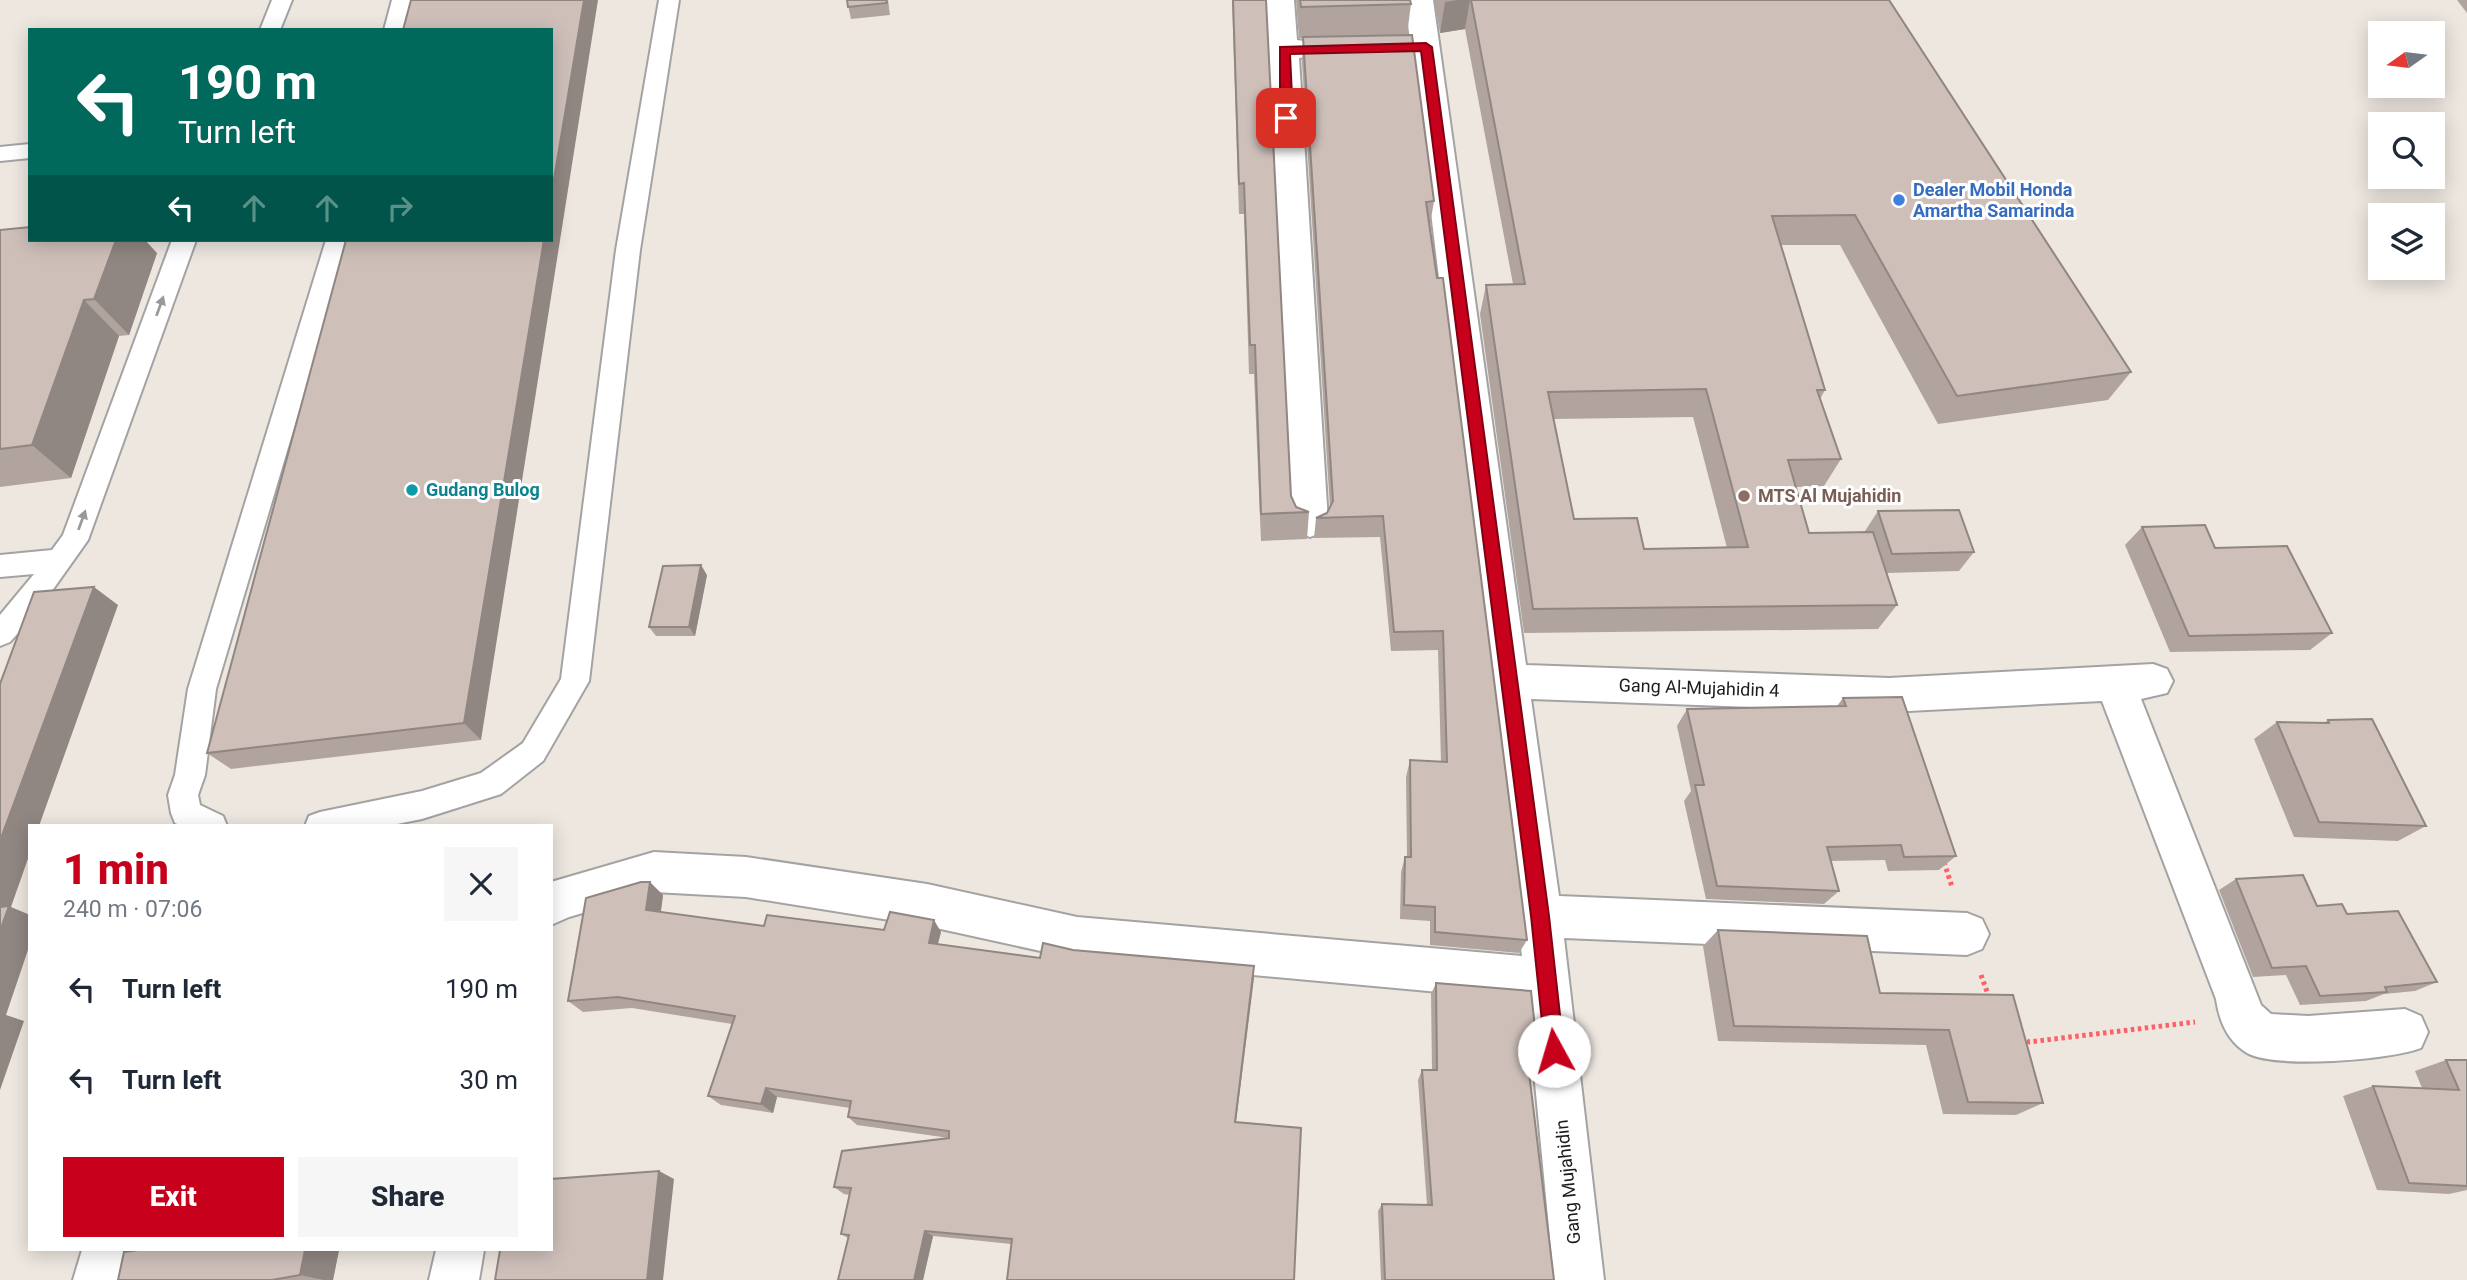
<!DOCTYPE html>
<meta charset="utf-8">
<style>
:root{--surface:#fff;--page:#f6f6f7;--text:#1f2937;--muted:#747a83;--accent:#c7001c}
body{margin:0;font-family:Roboto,sans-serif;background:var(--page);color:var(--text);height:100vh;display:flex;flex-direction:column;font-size:26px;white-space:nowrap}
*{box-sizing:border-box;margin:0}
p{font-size:23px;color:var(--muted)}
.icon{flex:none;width:38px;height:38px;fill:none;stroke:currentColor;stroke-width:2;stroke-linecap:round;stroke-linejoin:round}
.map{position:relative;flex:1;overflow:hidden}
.side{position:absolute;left:28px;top:824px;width:525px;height:427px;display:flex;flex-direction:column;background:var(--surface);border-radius:0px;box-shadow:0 4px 18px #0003}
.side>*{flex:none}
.top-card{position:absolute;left:28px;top:28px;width:525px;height:214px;border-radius:0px;box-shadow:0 4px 18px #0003;background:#00695c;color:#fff;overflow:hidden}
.needle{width:46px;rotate:256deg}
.buttons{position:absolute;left:2368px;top:21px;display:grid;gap:14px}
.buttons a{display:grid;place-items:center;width:77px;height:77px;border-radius:0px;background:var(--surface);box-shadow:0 4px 18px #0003;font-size:35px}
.pin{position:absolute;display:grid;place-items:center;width:60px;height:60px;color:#fff;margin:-30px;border-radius:14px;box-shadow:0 4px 10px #0006}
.me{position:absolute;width:77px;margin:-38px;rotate:354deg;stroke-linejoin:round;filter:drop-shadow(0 0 5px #0008)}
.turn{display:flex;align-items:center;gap:24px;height:147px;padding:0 35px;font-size:32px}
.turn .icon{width:91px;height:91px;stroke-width:2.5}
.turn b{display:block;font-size:49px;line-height:60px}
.lanes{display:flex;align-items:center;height:66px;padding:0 35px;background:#0003;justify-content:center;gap:35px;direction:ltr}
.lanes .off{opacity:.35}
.round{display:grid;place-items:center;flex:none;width:74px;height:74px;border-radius:0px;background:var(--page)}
.head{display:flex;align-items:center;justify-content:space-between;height:119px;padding:0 35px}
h1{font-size:42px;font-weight:800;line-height:52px;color:var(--accent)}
.button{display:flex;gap:14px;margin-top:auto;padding:14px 35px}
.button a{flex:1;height:80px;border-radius:0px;background:var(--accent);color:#fff;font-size:28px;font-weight:800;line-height:80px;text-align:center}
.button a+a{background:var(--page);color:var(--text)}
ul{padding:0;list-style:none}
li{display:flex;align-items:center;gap:21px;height:91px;padding:0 35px}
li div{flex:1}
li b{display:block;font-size:26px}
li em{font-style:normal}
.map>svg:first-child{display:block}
</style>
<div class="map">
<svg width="2467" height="1280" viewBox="0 0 2467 1280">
<rect width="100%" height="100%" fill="#eee7e0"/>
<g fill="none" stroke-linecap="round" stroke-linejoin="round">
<defs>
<g id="service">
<polygon points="272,0 292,0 280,30 260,30"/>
<polygon points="392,0 412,0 404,30 384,30"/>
<polygon points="659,0 679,0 640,250 589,681 543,761 501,794 422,819 387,826 305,826 309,816 320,812 422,791 481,773 523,743 561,679 616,250"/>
<polygon points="30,144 30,158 0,161 0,147"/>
<polygon points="172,240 196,240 88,540 37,612 10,642 0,646 0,615 34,574 0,577 0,555 52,550 63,535"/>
<polygon points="326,240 350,240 216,689 205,775 198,795 200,805 223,816 227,826 182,826 175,823 171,813 168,795 175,775 188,689"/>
</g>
<g id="minor">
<polygon points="1266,0 1294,0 1297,40 1319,43 1323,49 1319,55 1299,58 1328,522 1323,532 1310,537 1297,532 1292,522"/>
<path d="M 1405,0 L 1433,0 L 1526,665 L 1889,678 L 2153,664 L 2167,669 L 2173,681 L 2167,693 L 2141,699 L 2261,1005 L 2271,1014 L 2308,1016 L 2405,1009 L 2421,1016 L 2428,1032 L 2421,1048 C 2391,1060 2275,1069 2247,1053 C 2227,1041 2219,1020 2216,999 L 2102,701 L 1889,712 L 1531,699 L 1559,896 L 1967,913 L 1982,919 L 1989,934 L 1982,949 L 1967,955 L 1564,938 L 1604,1280 L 1554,1280 L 1527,1000 L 1077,959 L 927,926 L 746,897 L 654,892 L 569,917 L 551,925 L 551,882 L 654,852 L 746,857 L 927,884 L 1077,917 L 1522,956 Z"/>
<polygon points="82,1250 130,1250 123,1280 73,1280"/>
<polygon points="436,1250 484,1250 479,1280 429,1280"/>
</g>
</defs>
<!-- service casing -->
<use href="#service" stroke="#a3a3a3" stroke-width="4"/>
<!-- minor casing -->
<use href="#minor" stroke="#a3a3a3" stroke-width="4"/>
<!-- path -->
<g stroke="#ff6066" stroke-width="5" stroke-dasharray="3.5 3.5" stroke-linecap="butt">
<polyline points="1944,862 1952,887"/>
<polyline points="1981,975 1990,1000"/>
<polyline points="2021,1037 2029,1042 2195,1022"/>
</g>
<!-- service -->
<use href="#service" fill="#fff" fill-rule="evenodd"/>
<!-- minor -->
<use href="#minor" fill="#fff" fill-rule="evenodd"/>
</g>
<!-- wall -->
<g fill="#b1a49f" fill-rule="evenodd">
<polygon points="847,0 888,0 890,15 851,19"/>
<polygon points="1232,0 1266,0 1291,496 1296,507 1309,512 1307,539 1261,541 1254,374 1249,374 1244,214 1239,214"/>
<polygon points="1296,0 1410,0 1411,4 1407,35 1434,201 1430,225 1527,940 1519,953 1430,945 1430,921 1400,919 1401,872 1405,857 1407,857 1406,777 1410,760 1441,762 1438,650 1391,651 1380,537 1314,538 1316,518 1327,513 1330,508 1302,62 1303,38 1299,38"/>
<path d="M 1434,0 L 1889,0 L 2131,372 L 2108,400 L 1938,424 L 1840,245 L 1781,245 L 1825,390 L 1820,399 L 1841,459 L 1824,486 L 1795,487 L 1809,533 L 1865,532 L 1865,531 L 1878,511 L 1974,552 L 1959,571 L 1887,573 L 1897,605 L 1878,629 L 1524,633 L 1480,314 L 1486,285 L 1513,284 L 1465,29 L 1440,33 ZM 1693,417 L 1727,548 L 1644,549 L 1574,519 L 1554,419 Z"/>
<polygon points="2457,0 2467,0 2467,13"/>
<polygon points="0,230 157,253 129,335 119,336 71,478 0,487"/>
<polygon points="346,240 481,740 231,769 207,753"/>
<polygon points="2142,527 2215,548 2332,633 2310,650 2170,652 2125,545"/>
<polygon points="707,575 695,636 656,636 649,627"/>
<polygon points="1843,698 1956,856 1939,870 1888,871 1885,860 1831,861 1839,891 1824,904 1706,899 1684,801 1691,791 1677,726 1687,709 1837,706"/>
<polygon points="2328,720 2426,826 2398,841 2294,837 2254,739 2277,722 2324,723"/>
<polygon points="2236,879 2317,906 2347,914 2437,982 2415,991 2384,994 2366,1001 2300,1005 2286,975 2253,977 2219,890"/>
<polygon points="663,895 661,912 764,926 941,932 938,944 1040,958 1073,950 1254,966 1254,978 1011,1244 933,1236 923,1280 838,1280 848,1238 841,1234 850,1195 844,1194 834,1187 949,1138 857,1125 848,1117 850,1108 777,1097 773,1113 721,1105 708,1096 732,1024 632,1008 583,1012 568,1001"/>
<polygon points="1718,930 1880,993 2013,995 2043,1103 2016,1115 1943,1114 1926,1045 1718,1041 1703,946"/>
<polygon points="1436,983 1539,1065 1532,1075 1529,1075 1554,1280 1381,1280 1378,1211 1382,1204 1427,1205 1418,1080 1422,1070 1432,1070 1431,994"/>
<polygon points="2446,1060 2467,1060 2467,1190 2449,1194 2377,1190 2343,1096 2373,1086 2422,1088 2415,1071"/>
<polygon points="138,1250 339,1250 333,1280 118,1280"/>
</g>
<!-- shaded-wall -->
<g fill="#908682">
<polygon points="584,0 598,0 481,740 464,723 544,240 551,240 551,197"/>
<polygon points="1458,0 1470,0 1465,29 1440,33 1445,2"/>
<polygon points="116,240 145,240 157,253 129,335 94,299"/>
<polygon points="84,300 119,336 71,478 32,445"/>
<polygon points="701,565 707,575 695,636 689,627"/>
<polygon points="94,587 118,605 39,826 30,826 30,853 11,907 30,915 30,944 6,1015 24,1021 0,1090 0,841"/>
<polygon points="650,882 663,895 659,923 646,910"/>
<polygon points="934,920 941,932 935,954 929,943"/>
<polygon points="1254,966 1254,978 1235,1130 1235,1122"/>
<polygon points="766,1088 777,1097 773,1113 761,1104"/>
<polygon points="659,1171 674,1179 663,1280 647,1280"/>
<polygon points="925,1231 933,1236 923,1280 914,1280"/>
<polygon points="305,1250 339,1250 333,1280 324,1280 300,1275"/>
</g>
<!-- building -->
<g fill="#cebfb9" stroke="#908682" stroke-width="2" fill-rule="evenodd">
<polygon points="411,0 584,0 551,197 551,30 403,30"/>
<polygon points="847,0 886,0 887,3 848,7"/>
<polygon points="1233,0 1266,0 1291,496 1296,507 1309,512 1261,514 1255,345 1250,345 1244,183 1239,184"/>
<polygon points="1300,0 1410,0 1411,4 1301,7"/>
<path d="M 1471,0 L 1889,0 L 2131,372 L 1957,396 L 1855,215 L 1772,216 L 1825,390 L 1817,390 L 1841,459 L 1788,460 L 1809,533 L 1873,532 L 1897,605 L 1533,609 L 1486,285 L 1525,284 ZM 1706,389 L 1748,547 L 1644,549 L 1637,518 L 1574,519 L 1548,392 Z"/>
<polygon points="1412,35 1434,201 1426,202 1437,278 1443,278 1527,940 1435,932 1435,907 1404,905 1405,857 1411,857 1410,760 1447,762 1443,631 1394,632 1383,516 1316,518 1327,513 1333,501 1303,37"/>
<polygon points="30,227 30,240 116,240 94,299 84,300 32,445 0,449 0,230"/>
<polygon points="346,240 544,240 464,723 207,753"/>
<polygon points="1959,510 1974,552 1892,554 1878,511"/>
<polygon points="2205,525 2215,548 2287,546 2332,633 2189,636 2142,527"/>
<polygon points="701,565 689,627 649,627 663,566"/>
<polygon points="94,587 0,841 0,684 34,592"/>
<polygon points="1902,697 1956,856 1904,857 1901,845 1827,847 1839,891 1717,886 1695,785 1704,785 1687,709 1846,706 1843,698"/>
<polygon points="2372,719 2426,826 2319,822 2277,722 2329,723 2328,720"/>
<polygon points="2303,875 2317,906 2342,904 2347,914 2398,911 2437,982 2385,987 2387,992 2320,996 2306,966 2272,968 2236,879"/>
<polygon points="641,882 650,882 646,910 764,926 767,915 884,930 890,912 934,920 929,943 1040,958 1043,943 1073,950 1254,966 1235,1122 1301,1128 1294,1280 1007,1280 1012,1239 925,1231 914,1280 838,1280 849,1235 841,1234 851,1188 834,1187 842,1151 949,1138 949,1131 848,1117 851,1101 766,1088 761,1104 708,1096 735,1016 618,997 568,1001 586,898"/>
<polygon points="9,906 0,931 0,907"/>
<polygon points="1718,930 1867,936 1880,993 2013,995 2043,1103 1968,1102 1949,1030 1734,1026"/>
<polygon points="1436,983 1531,991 1539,1065 1528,1064 1554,1280 1385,1280 1382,1204 1432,1205 1422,1070 1437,1070"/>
<polygon points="2446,1060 2467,1060 2467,1186 2409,1183 2373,1086 2459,1090"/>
<polygon points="659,1171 647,1280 495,1280 500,1250 551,1250 551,1179"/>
<polygon points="138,1250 305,1250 300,1275 272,1280 118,1280 124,1252"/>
</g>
<!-- one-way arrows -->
<defs><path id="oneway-solid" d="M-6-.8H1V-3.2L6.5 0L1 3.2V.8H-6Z" transform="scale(1.75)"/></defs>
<g fill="#999">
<use href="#oneway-solid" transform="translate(160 306) rotate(-70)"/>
<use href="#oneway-solid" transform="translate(82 520) rotate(-70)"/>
</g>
<!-- route -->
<polygon fill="#c7001c" stroke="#810012" stroke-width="2" points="1426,43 1432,47 1549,916 1564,1051 1561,1058 1554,1060 1548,1058 1545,1051 1531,916 1421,51 1290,54 1293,118 1286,122 1280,118 1280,47"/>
<!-- markers -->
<circle fill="#3f7fe0" stroke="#fff" stroke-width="2.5" cx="1899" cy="200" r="7"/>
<circle fill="#0f9aa8" stroke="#fff" stroke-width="2.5" cx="412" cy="490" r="7"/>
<circle fill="#8d6e63" stroke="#fff" stroke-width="2.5" cx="1744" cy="496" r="7"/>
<g text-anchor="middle" stroke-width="6" stroke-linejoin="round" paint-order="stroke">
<!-- shop labels -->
<g font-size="18" font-weight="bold" fill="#366cbe" stroke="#fff" text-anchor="start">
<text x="1913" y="196">Dealer Mobil Honda<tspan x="1913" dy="21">Amartha Samarinda</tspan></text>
</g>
<!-- culture labels -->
<g font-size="18" font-weight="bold" fill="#0d838f" stroke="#fff" text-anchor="start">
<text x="426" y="496">Gudang Bulog</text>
</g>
<!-- education labels -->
<g font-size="18" font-weight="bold" fill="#785e54" stroke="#fff" text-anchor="start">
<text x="1758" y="502">MTS Al Mujahidin</text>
</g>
<!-- street labels -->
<g font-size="18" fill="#1c1c1c" stroke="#fff">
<text transform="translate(1699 688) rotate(2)" y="6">Gang Al-Mujahidin 4</text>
<text transform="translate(1568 1182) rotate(-96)" y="6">Gang Mujahidin</text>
</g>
</g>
</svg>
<div class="buttons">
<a><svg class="needle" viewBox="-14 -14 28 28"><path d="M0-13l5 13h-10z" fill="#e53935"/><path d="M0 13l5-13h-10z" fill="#747a83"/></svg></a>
<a><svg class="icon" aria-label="search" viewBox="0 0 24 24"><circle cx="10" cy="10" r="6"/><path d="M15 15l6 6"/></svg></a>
<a><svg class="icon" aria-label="layers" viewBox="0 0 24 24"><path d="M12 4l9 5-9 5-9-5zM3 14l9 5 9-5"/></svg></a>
</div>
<div class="pin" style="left:1286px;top:118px;background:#d93025"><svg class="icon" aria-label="arrive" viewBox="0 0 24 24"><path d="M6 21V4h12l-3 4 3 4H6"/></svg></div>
<svg class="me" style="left:1554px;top:1051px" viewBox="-20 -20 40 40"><circle r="19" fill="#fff"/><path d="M0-13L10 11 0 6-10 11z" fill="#c7001c"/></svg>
<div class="top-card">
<div class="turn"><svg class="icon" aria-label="left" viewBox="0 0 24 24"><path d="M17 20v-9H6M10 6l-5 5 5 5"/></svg><div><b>190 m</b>Turn left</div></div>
<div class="lanes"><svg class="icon" aria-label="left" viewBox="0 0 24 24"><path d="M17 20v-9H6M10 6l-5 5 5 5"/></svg><svg class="icon off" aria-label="ahead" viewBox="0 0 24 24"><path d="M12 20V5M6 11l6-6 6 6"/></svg><svg class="icon off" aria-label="ahead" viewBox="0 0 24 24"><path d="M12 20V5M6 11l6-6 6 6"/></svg><svg class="icon off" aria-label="right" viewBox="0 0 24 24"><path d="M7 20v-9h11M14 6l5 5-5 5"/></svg></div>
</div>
<section class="side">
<div class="head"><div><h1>1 min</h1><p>240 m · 07:06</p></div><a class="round"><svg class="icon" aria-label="close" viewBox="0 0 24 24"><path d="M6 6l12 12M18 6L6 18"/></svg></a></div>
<ul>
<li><svg class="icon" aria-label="left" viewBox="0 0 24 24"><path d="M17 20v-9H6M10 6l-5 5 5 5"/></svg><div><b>Turn left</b></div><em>190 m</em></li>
<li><svg class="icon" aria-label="left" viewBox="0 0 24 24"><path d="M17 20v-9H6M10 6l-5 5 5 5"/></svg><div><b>Turn left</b></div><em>30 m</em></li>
</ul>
<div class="button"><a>Exit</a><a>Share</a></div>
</section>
</div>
